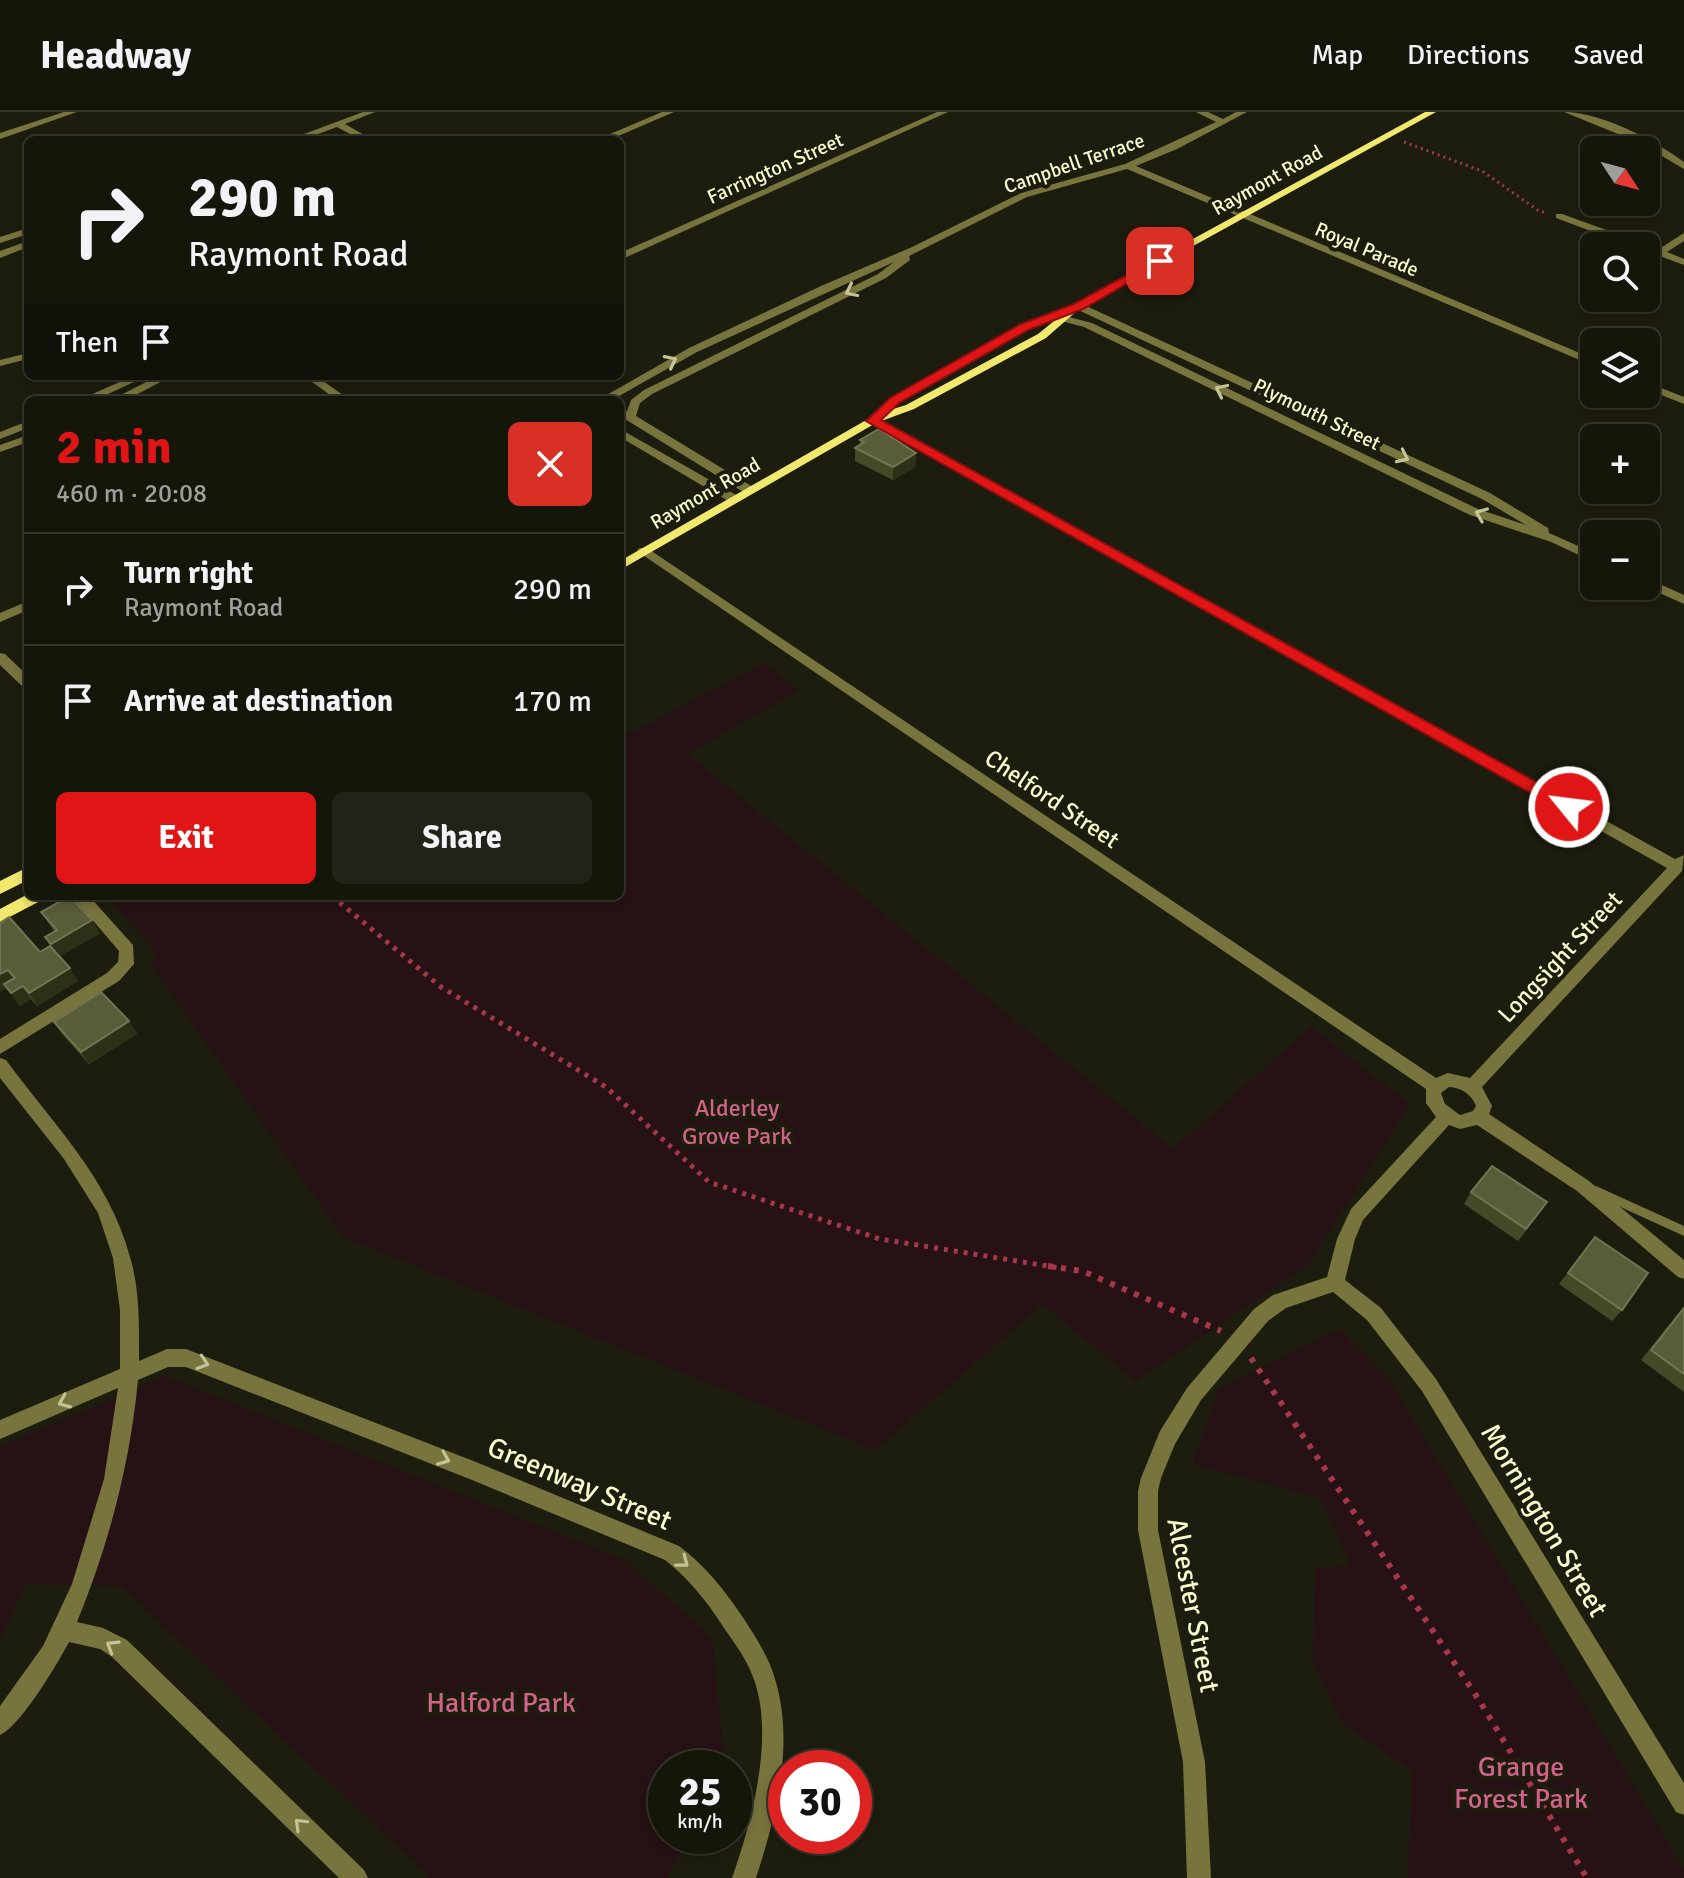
<!DOCTYPE html>
<meta charset="utf-8">
<style>
:root{--surface:#15160a;--page:#222318;--text:#f1f3f6;--muted:#9d9f9c;--line:#34352b;--accent:#df1615}
body{margin:0;font-family:Signika,sans-serif;background:var(--page);color:var(--text);height:100vh;display:flex;flex-direction:column;font-size:30px;white-space:nowrap}
*{box-sizing:border-box;margin:0}
p{font-size:26px;color:var(--muted)}
.icon{flex:none;width:44px;height:44px;fill:none;stroke:currentColor;stroke-width:2;stroke-linecap:round;stroke-linejoin:round}
.map{position:relative;flex:1;overflow:hidden}
.details{position:absolute;left:24px;top:284px;width:600px;height:504px;display:flex;flex-direction:column;background:var(--surface);border-radius:12px;box-shadow:0 4px 12px #0003,0 0 0 2px var(--line)}
.details>*{flex:none}
.banner{position:absolute;left:24px;top:24px;width:600px;height:244px;border-radius:12px;box-shadow:0 4px 12px #0003,0 0 0 2px var(--line);background:#15160a;color:var(--text);overflow:hidden}
.needle{width:52px;rotate:126deg}
.controls{position:absolute;left:1580px;top:24px;display:grid;gap:16px}
.controls a{display:grid;place-items:center;width:80px;height:80px;border-radius:12px;background:var(--surface);box-shadow:0 4px 12px #0003,0 0 0 2px var(--line);font-size:40px}
.speed{position:absolute;left:648px;top:1638px;display:flex;gap:16px;font-size:40px;font-weight:700;text-align:center}
.speed>*{display:grid;place-content:center;width:104px;height:104px;border-radius:50%;background:var(--surface);box-shadow:0 4px 12px #0003,0 0 0 2px var(--line);line-height:1}
.speed small{font-size:20px;font-weight:400}
.speed .limit{border:12px solid #d22;background:#fff;color:#111}
.pin{position:absolute;display:grid;place-items:center;width:68px;height:68px;color:#fff;margin:-34px;border-radius:16px;box-shadow:0 4px 12px #0006}
.me{position:absolute;width:88px;margin:-44px;rotate:299deg;stroke-linejoin:round;filter:drop-shadow(0 0 6px #0008)}
.turn{display:flex;align-items:center;gap:28px;height:168px;padding:0 32px;font-size:36px}
.turn .icon{width:104px;height:104px;stroke-width:2.5}
.turn b{display:block;font-size:56px;line-height:68px}
.then{display:flex;align-items:center;height:76px;padding:0 32px;background:#0003;gap:16px;font-size:30px}
.round{display:grid;place-items:center;flex:none;width:84px;height:84px;border-radius:12px;background:var(--page)}
.headline{display:flex;align-items:center;justify-content:space-between;height:136px;padding:0 32px}
h1{font-size:48px;font-weight:700;line-height:60px;color:var(--accent)}
.cta{display:flex;gap:16px;margin-top:auto;padding:16px 32px}
.cta a{flex:1;height:92px;border-radius:12px;background:var(--accent);color:#fff;font-size:32px;font-weight:700;line-height:92px;text-align:center}
.cta a+a{background:var(--page);color:var(--text)}
ul{padding:0;list-style:none}
li{display:flex;align-items:center;gap:24px;height:112px;padding:0 32px;border-top:2px solid var(--line)}
li div{flex:1}
li b{display:block;font-size:30px}
li em{font-style:normal}
header{display:flex;align-items:center;gap:48px;box-sizing:border-box;height:112px;padding:0 40px;background:var(--surface);border-bottom:2px solid var(--line)}
header strong{font-size:38px}
nav{display:flex;gap:44px;margin-inline-start:auto;font-size:28px}
.map>svg:first-child{display:block}
</style>
<header>
<strong>Headway</strong>
<nav><a>Map</a><a>Directions</a><a>Saved</a></nav>
</header>
<div class="map">
<svg width="1684" height="1766" viewBox="0 0 1684 1766">
<rect width="100%" height="100%" fill="#1c1d0e"/>
<!-- green -->
<g fill="#261114">
<polygon points="764,551 799,578 687,642 1173,1037 1311,915 1410,992 1309,1152 1135,1269 1043,1192 876,1338 343,1125 151,853 156,840 107,784 620,784 620,617 628,623"/>
<polygon points="1339,1217 1387,1264 1684,1757 1684,1766 1408,1766 1412,1659 1342,1611 1313,1551 1315,1457 1350,1453 1321,1386 1193,1352 1219,1277"/>
<polygon points="164,1264 627,1449 712,1527 723,1637 715,1656 666,1656 666,1724 686,1724 668,1766 431,1766 121,1474 26,1472 0,1528 0,1335"/>
</g>
<g fill="none" stroke-linecap="round" stroke-linejoin="round">
<!-- path-far2 -->
<polyline stroke="#a43849" stroke-width="3" stroke-dasharray="2 4" stroke-linecap="butt" points="1404,30 1482,59 1539,99 1548,101"/>
<!-- path-far1 -->
<polyline stroke="#a43849" stroke-width="5" stroke-dasharray="4 6" stroke-linecap="butt" points="332,784 441,875 606,975 709,1070 880,1127 1060,1156"/>
<!-- path -->
<g stroke="#a43849" stroke-width="6" stroke-dasharray="5 8" stroke-linecap="butt">
<polyline points="1048,1154 1082,1159 1221,1219"/>
<polyline points="1251,1246 1479,1588 1587,1766"/>
</g>
<!-- service -->
<polygon fill="#77743d" fill-rule="evenodd" points="1596,1074 1684,1114 1684,1124 1592,1082 1591,1079 1592,1076"/>
<!-- minor -->
<g fill="#77743d" fill-rule="evenodd">
<polygon points="64,0 77,0 0,27 0,21"/>
<polygon points="363,0 375,0 345,12 373,28 361,28 337,15 302,28 288,28"/>
<polygon points="662,0 674,0 609,28 596,28"/>
<polygon points="937,0 948,0 620,148 620,141"/>
<polygon points="1196,0 1208,0 1223,7 1236,0 1247,0 1177,37 1136,54 1594,247 1594,254 1127,57 1027,85 909,144 910,148 886,166 652,282 640,291 636,304 753,375 753,381 745,381 620,304 620,297 627,299 631,288 644,278 878,162 894,150 697,240 612,288 598,288 689,236 821,174 912,135 1021,81 1125,52 1216,10"/>
<path d="M 1564,0 C 1601,0 1654,28 1684,50 L 1684,57 L 1640,31 Z"/>
<polygon points="1556,102 1562,102 1659,137 1684,121 1684,129 1667,140 1684,147 1684,153 1646,139 1646,134 1631,134 1556,106"/>
<polygon points="28,116 28,122 0,131 0,125"/>
<polygon points="28,129 28,135 0,146 0,139"/>
<polygon points="1074,192 1082,192 1490,381 1548,416 1549,421 1594,441 1594,450 1551,430 1470,403 1084,215 1061,209 1061,205 1065,204 1092,211 1478,397 1526,413 1482,387 1074,196"/>
<polygon points="28,241 28,247 0,254 0,248"/>
<polygon points="133,264 147,264 95,288 79,288"/>
<polygon points="158,264 172,264 126,288 111,288"/>
<polygon points="304,264 316,264 350,288 337,288"/>
<polygon points="1646,270 1684,285 1684,292 1646,277"/>
<path d="M 868,307 L 876,307 L 897,316 L 1675,747 L 1684,743 L 1682,759 L 1482,975 L 1492,994 L 1489,1002 L 1589,1069 L 1684,1148 L 1684,1167 L 1678,1165 L 1577,1079 L 1477,1013 L 1460,1017 L 1449,1013 L 1363,1108 L 1355,1127 L 1345,1168 L 1381,1196 L 1436,1267 L 1684,1671 L 1684,1703 L 1676,1700 L 1422,1279 L 1367,1208 L 1333,1180 L 1286,1196 L 1268,1209 L 1201,1288 L 1175,1332 L 1161,1366 L 1158,1379 L 1158,1418 L 1205,1650 L 1211,1766 L 1187,1766 L 1183,1650 L 1138,1418 L 1138,1379 L 1141,1366 L 1160,1319 L 1187,1276 L 1254,1197 L 1273,1183 L 1327,1165 L 1337,1127 L 1351,1097 L 1436,1005 L 1426,991 L 1426,977 L 637,439 L 639,436 L 647,436 L 1436,966 L 1448,961 L 1470,966 L 1667,756 L 889,320 L 868,311 ZM 1449,975 C 1462,976 1471,982 1476,994 L 1473,999 L 1460,1003 L 1445,992 L 1441,981 Z"/>
<polygon points="28,309 28,316 0,327 0,320"/>
<polygon points="620,317 738,384 740,387 734,391 730,390 620,325"/>
<polygon points="28,323 28,330 0,340 0,333"/>
<polygon points="1646,466 1684,483 1684,492 1644,474"/>
<polygon points="28,489 28,498 0,510 0,501"/>
<polygon points="0,541 5,542 28,564 28,576 23,575 0,553"/>
<polygon points="72,784 89,784 133,833 134,852 119,869 0,942 0,927 107,861 118,850 119,839"/>
<path d="M 0,946 L 6,948 C 53,1012 109,1066 130,1145 C 140,1178 139,1214 139,1249 L 167,1237 L 186,1237 L 476,1350 L 679,1434 C 706,1454 726,1480 744,1507 C 756,1526 769,1545 775,1567 C 795,1632 776,1704 756,1766 L 732,1766 C 752,1709 777,1619 751,1560 C 744,1543 732,1528 722,1513 C 706,1488 688,1466 665,1448 L 472,1368 L 186,1255 L 168,1255 L 138,1268 C 130,1352 109,1432 77,1510 L 103,1516 L 127,1528 L 364,1758 L 368,1766 L 339,1766 L 111,1544 L 100,1537 L 69,1530 C 58,1551 20,1615 0,1623 L 0,1594 L 43,1534 L 72,1472 L 104,1367 L 118,1276 L 0,1327 L 0,1308 L 120,1257 L 120,1198 L 113,1146 L 98,1101 L 64,1047 L 0,966 Z"/>
</g>
<!-- secondary -->
<g fill="#f1e86e" fill-rule="evenodd">
<path d="M 1425,0 L 1436,0 L 1079,197 L 1046,226 L 914,297 L 876,311 L 620,458 L 620,449 L 868,307 L 890,287 L 1020,213 L 1074,192 ZM 1059,205 L 1038,222 L 906,293 L 890,298 L 898,291 L 1028,217 Z"/>
<polygon points="28,755 28,768 0,782 0,769"/>
<polygon points="28,782 28,784 45,784 42,788 0,810 0,797"/>
</g>
</g>
<!-- wall -->
<g fill="#464928">
<polygon points="860,328 916,341 915,355 893,368 855,349 855,336 860,333"/>
<polygon points="41,800 100,821 60,844 78,869 37,894 31,887 20,894 7,876 0,811 40,840 50,834 45,825 54,819"/>
<polygon points="129,909 137,922 89,952 62,922 54,910"/>
<polygon points="1471,1080 1539,1102 1518,1129 1464,1092"/>
<polygon points="1595,1125 1622,1198 1612,1209 1559,1172"/>
<polygon points="1684,1194 1684,1280 1641,1248"/>
</g>
<!-- shaded-wall -->
<g fill="#2d3016">
<polygon points="916,341 915,355 893,368 893,355"/>
<polygon points="92,808 100,821 59,845 51,832"/>
<polygon points="70,856 78,869 37,894 29,881"/>
<polygon points="8,858 17,870 0,880 0,862"/>
<polygon points="23,874 31,887 20,894 11,881"/>
<polygon points="129,909 137,922 89,952 81,940"/>
</g>
<!-- building -->
<g fill="#595c39" stroke="#727551" stroke-width="2">
<polygon points="879,317 916,341 893,355 855,336 864,330 860,328"/>
<polygon points="70,784 92,808 51,832 45,825 57,818 41,800"/>
<polygon points="9,805 40,840 50,834 70,856 29,881 23,874 11,881 4,872 15,866 8,858 0,862 0,811"/>
<polygon points="101,880 129,909 81,940 54,910"/>
<polygon points="1492,1054 1547,1090 1526,1117 1471,1080"/>
<polygon points="1595,1125 1648,1161 1622,1198 1568,1161"/>
<polygon points="1684,1196 1684,1262 1651,1238"/>
</g>
<!-- one-way arrows -->
<defs><path id="oneway-chevron" d="M-2-3.5L2.5 0L-2 3.5" fill="none" stroke-width="1.6" stroke-linecap="round" stroke-linejoin="round" transform="scale(2)"/></defs>
<g stroke="#c5c494">
<use href="#oneway-chevron" transform="translate(851 179) rotate(154)"/>
<use href="#oneway-chevron" transform="translate(671 249) rotate(-27)"/>
<use href="#oneway-chevron" transform="translate(1221 278) rotate(-154)"/>
<use href="#oneway-chevron" transform="translate(1403 345) rotate(25)"/>
<use href="#oneway-chevron" transform="translate(1481 402) rotate(-158)"/>
<use href="#oneway-chevron" transform="translate(203 1251) rotate(18)"/>
<use href="#oneway-chevron" transform="translate(64 1290) rotate(157)"/>
<use href="#oneway-chevron" transform="translate(444 1347) rotate(22)"/>
<use href="#oneway-chevron" transform="translate(683 1450) rotate(38)"/>
<use href="#oneway-chevron" transform="translate(112 1534) rotate(-149)"/>
<use href="#oneway-chevron" transform="translate(300 1712) rotate(-136)"/>
</g>
<!-- route -->
<polygon fill="#df1615" stroke="#910e0e" stroke-width="2" points="1156,147 1166,149 1083,197 1028,218 899,291 881,308 1574,691 1577,695 1574,699 1563,699 866,309 890,286 1019,213 1074,192"/>
<g text-anchor="middle" stroke-width="8" stroke-linejoin="round" paint-order="stroke">
<!-- far-street labels -->
<g font-size="20" fill="#f9face" stroke="#1c1d0e">
<text transform="translate(1074 51) rotate(-19)" y="7">Campbell Terrace</text>
<text transform="translate(775 56) rotate(-24)" y="7">Farrington Street</text>
<text transform="translate(1267 68) rotate(-29)" y="7">Raymont Road</text>
<text transform="translate(1367 137) rotate(23)" y="7">Royal Parade</text>
<text transform="translate(1317 302) rotate(26)" y="7">Plymouth Street</text>
<text transform="translate(705 381) rotate(-30)" y="7">Raymont Road</text>
</g>
<!-- street labels -->
<g font-size="24" fill="#f9face" stroke="#1c1d0e">
<text transform="translate(1052 687) rotate(34)" y="8">Chelford Street</text>
<text transform="translate(1560 845) rotate(-47)" y="8">Longsight Street</text>
</g>
<!-- park labels -->
<g font-size="24" fill="#d26289" stroke="#1c1d0e">
<text x="737" y="1004">Alderley<tspan x="737" dy="28">Grove Park</tspan></text>
</g>
<!-- near-street labels -->
<g font-size="28" fill="#f9face" stroke="#1c1d0e">
<text transform="translate(580 1371) rotate(23)" y="10">Greenway Street</text>
<text transform="translate(1545 1408) rotate(59)" y="10">Mornington Street</text>
<text transform="translate(1194 1493) rotate(79)" y="10">Alcester Street</text>
</g>
<!-- near-park labels -->
<g font-size="28" fill="#d26289" stroke="#1c1d0e">
<text x="501" y="1600">Halford Park</text>
<text x="1521" y="1664">Grange<tspan x="1521" dy="32">Forest Park</tspan></text>
</g>
</g>
</svg>
<div class="controls">
<a><svg class="needle" viewBox="-14 -14 28 28"><path d="M0-13l5 13h-10z" fill="#e53935"/><path d="M0 13l5-13h-10z" fill="#9d9f9c"/></svg></a>
<a><svg class="icon" aria-label="search" viewBox="0 0 24 24"><circle cx="10" cy="10" r="6"/><path d="M15 15l6 6"/></svg></a>
<a><svg class="icon" aria-label="layers" viewBox="0 0 24 24"><path d="M12 4l9 5-9 5-9-5zM3 14l9 5 9-5"/></svg></a>
<a>+</a>
<a>−</a>
</div>
<div class="speed"><div>25<small>km/h</small></div><div class="limit">30</div></div>
<div class="pin" style="left:1160px;top:149px;background:#d93025"><svg class="icon" aria-label="arrive" viewBox="0 0 24 24"><path d="M6 21V4h12l-3 4 3 4H6"/></svg></div>
<svg class="me" style="left:1569px;top:695px" viewBox="-20 -20 40 40"><circle r="17" fill="#df1615" stroke="#fff" stroke-width="3"/><path d="M0-11L8 9 0 5-8 9z" fill="#fff"/></svg>
<div class="banner">
<div class="turn"><svg class="icon" aria-label="right" viewBox="0 0 24 24"><path d="M7 20v-9h11M14 6l5 5-5 5"/></svg><div><b>290 m</b>Raymont Road</div></div>
<div class="then">Then<svg class="icon" aria-label="arrive" viewBox="0 0 24 24"><path d="M6 21V4h12l-3 4 3 4H6"/></svg></div>
</div>
<section class="details">
<div class="headline"><div><h1>2 min</h1><p>460 m · 20:08</p></div><a class="round" style="background:#d93025;color:#fff"><svg class="icon" aria-label="close" viewBox="0 0 24 24"><path d="M6 6l12 12M18 6L6 18"/></svg></a></div>
<ul>
<li><svg class="icon" aria-label="right" viewBox="0 0 24 24"><path d="M7 20v-9h11M14 6l5 5-5 5"/></svg><div><b>Turn right</b><p>Raymont Road</p></div><em>290 m</em></li>
<li><svg class="icon" aria-label="arrive" viewBox="0 0 24 24"><path d="M6 21V4h12l-3 4 3 4H6"/></svg><div><b>Arrive at destination</b></div><em>170 m</em></li>
</ul>
<div class="cta"><a>Exit</a><a>Share</a></div>
</section>
</div>
